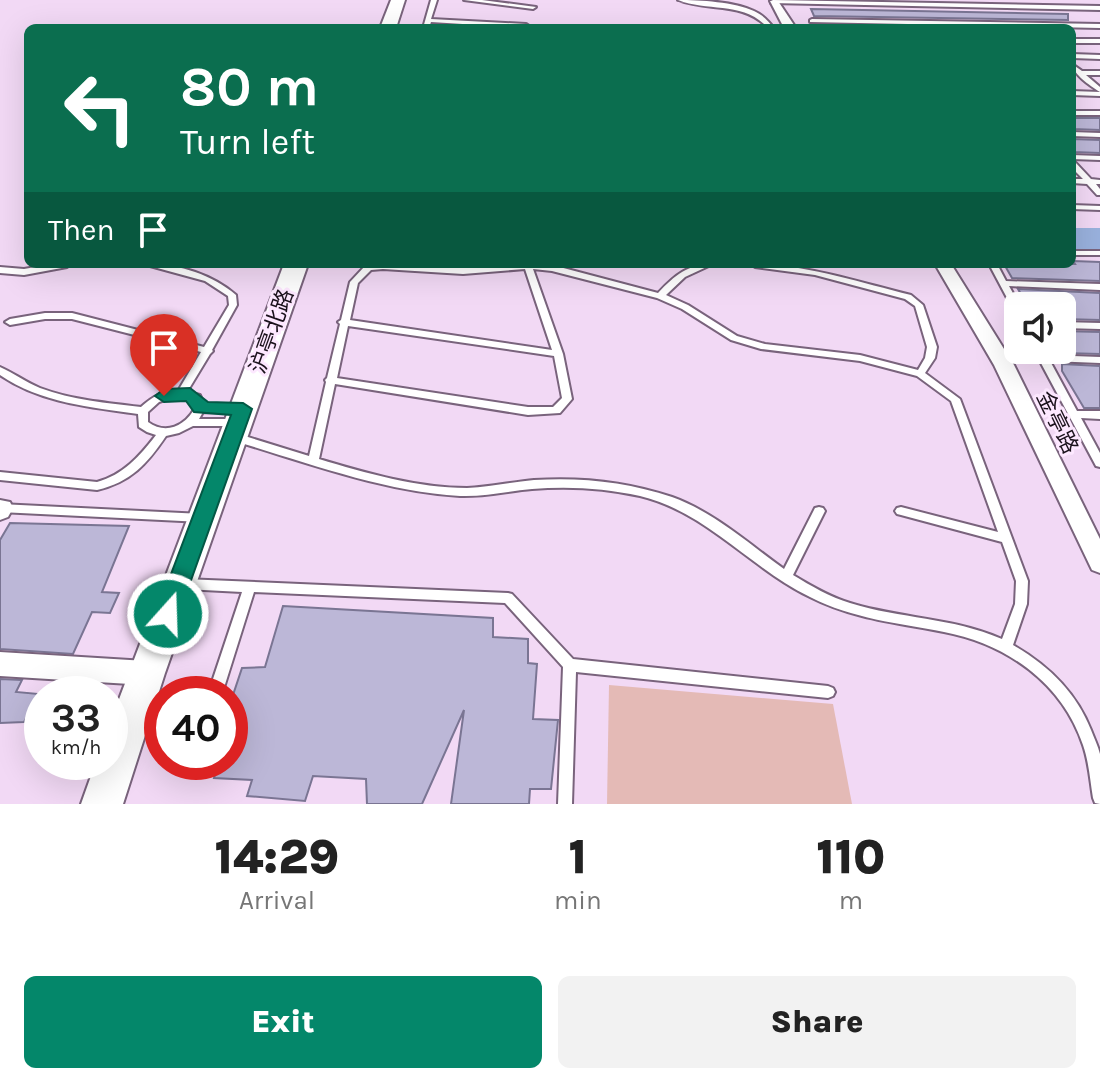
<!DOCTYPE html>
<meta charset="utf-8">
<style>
:root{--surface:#fff;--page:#f2f2f2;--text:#222;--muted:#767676;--accent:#04876a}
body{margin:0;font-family:Karla,"Noto Sans SC",sans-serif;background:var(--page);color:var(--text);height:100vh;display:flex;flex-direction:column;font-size:30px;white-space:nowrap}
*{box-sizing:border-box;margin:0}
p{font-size:26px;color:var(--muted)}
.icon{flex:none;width:44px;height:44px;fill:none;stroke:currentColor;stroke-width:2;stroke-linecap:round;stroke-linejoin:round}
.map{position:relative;height:804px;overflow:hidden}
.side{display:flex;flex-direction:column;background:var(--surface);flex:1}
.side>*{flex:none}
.banner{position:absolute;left:24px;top:24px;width:1052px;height:244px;border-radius:12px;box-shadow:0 8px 32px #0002;background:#0b6e4f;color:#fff;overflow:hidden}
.tools{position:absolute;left:1004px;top:292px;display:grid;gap:16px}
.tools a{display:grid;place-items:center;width:72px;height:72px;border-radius:12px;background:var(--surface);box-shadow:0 8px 32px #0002;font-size:40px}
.speed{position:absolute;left:24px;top:676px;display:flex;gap:16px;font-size:40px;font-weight:700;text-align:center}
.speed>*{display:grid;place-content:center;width:104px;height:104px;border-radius:50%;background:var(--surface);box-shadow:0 8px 32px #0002;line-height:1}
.speed small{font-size:20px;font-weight:400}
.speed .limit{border:12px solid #d22;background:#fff;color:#111}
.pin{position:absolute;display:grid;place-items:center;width:68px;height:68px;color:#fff;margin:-82px -34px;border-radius:50% 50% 50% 0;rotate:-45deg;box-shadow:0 0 8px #0007}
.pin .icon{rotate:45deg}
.me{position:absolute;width:88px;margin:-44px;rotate:20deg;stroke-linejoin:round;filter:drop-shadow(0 0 6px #0008)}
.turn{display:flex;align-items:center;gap:28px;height:168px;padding:0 24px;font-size:36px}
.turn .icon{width:104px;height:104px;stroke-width:2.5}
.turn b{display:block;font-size:56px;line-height:68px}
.then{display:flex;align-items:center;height:76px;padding:0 24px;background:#0003;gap:16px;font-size:30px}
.eta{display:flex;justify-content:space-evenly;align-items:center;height:136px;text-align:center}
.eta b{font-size:48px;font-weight:800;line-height:56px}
.primary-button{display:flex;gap:16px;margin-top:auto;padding:16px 24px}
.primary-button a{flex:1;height:92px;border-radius:12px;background:var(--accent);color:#fff;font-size:32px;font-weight:800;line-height:92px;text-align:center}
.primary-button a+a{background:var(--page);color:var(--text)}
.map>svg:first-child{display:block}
</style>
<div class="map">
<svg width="1100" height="804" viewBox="0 0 1100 804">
<rect width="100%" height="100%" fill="#f2d9f5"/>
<!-- green -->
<polygon fill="#e4bab6" points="609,685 833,704 852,804 607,804"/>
<!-- water -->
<rect fill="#99b1dd" x="1072" y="228" width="28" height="23"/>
<!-- building -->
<g fill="#bcb7d7" stroke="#7a7593" stroke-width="2">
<polygon points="811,9 1068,14 1068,20 814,16"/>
<polygon points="1072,118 1100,118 1100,130 1072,129"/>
<polygon points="1072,139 1100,140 1100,153 1073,152"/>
<polygon points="1073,261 1100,262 1100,281 1012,278 1004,264 1075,264"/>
<polygon points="1018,289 1100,293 1100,320 1062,319 1062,306 1028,306"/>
<polygon points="1062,331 1100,332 1100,354 1062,353"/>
<polygon points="1062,364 1100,366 1100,408 1084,408 1062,371"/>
<polygon points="10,523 129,526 102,592 119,593 110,613 92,612 73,654 0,649 0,540"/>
<polygon points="283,606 493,618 493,637 528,639 528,663 537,664 533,719 558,720 551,789 530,789 529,804 451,804 464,710 422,804 367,804 366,779 313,776 305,801 247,796 252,780 214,778 219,762 230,762 235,725 230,722 230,704 242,668 265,667"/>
<polygon points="0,679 22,680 16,692 39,694 24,722 0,723"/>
</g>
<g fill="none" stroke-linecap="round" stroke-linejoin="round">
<defs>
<g id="lane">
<polygon points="431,0 437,0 431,19 526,24 529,26 526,28 431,22 429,28 423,28"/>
<polygon points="464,0 482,0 536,7 533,9"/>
<path d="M 678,0 C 700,0 735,2 754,11 C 763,15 768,21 774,28 L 768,28 C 744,1 708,12 678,0 Z"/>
<polygon points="773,0 1100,6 1100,10 771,3 771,1"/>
<polygon points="812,19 1100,24 1100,28 810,22 810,20"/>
<rect x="1072" y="39" width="28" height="4"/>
<polygon points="1072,54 1100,55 1100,59 1072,58"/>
<path d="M 1072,64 L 1082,71 L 1100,71 L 1100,75 L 1086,75 L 1100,87 L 1100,92 C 1089,85 1074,75 1072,64 Z"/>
<polygon points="1072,91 1100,92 1100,96 1072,95"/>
<rect x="1072" y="111" width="28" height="4"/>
<polygon points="1072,132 1100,133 1100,137 1072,136"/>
<polygon points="1072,155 1100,156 1100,160 1072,159"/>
<polygon points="1072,162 1075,162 1091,179 1100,180 1100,184 1096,184 1100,189 1100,195 1097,195 1087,184 1072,183 1072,179 1083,179 1072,168"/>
<polygon points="1072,205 1100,206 1100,210 1072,209"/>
<rect x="1072" y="251" width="28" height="4"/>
<polygon points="53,264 71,264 67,267 24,275 0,273 0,267 24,269"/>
<path d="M 149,264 C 179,264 213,275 236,295 L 237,305 L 212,350 L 213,351 L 210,354 L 187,392 L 200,395 L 204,405 L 245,407 L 246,409 L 245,411 L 241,413 L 203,412 L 199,419 L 234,419 L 239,423 L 238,426 L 193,426 L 179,433 L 166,436 C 147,464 131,482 97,490 L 0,480 L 0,472 L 97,482 C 123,475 140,456 156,435 L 147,432 L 139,427 L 138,414 C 90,407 41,403 0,375 L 0,367 C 14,373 25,382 40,388 C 72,400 107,403 141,407 C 151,398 164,389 178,391 L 201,352 L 72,319 L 45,319 L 10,325 L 5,322 L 10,319 L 45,313 L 72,313 L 204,347 L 229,305 L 228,296 L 205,281 L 150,266 ZM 174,397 L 192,400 L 195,408 C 185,426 166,435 148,422 L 148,412 L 159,402 Z"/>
<path d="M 379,264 L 463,268 L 521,264 L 552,265 L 658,293 C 675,275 688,264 713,264 L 685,277 L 666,295 L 688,305 L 737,336 L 765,344 L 860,355 L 918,370 L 925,358 L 927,347 L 915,306 L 905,299 L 815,275 L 755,267 L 751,264 C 806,264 858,282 911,295 L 923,305 L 937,347 L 935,358 L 925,373 L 960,399 L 1028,581 L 1027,604 L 1013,645 C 1048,665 1076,692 1091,730 C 1094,738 1098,746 1100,754 C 1100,770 1100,788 1100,804 L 1095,803 L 1093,798 C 1090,780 1089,762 1083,745 C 1062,683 1007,644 944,632 C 898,623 853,619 810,597 C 750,568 707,512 640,496 C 604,488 568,486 532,489 C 508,491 484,497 460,496 C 381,491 306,462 231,440 L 230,437 L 231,434 L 235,433 L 309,456 L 326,382 L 325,380 L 327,378 L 340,324 L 338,322 L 341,320 L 350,282 L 365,266 ZM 383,269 L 463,274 L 525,269 L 552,350 L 350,320 L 358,283 L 371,270 ZM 533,269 L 552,271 L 657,298 L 682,309 L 731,340 L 761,349 L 860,361 L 917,376 L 951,401 L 998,532 L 901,507 L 897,508 L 895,511 L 897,514 L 901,515 L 1002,542 L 1016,581 L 1015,604 L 1002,639 C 951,617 901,619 850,603 C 830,597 811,586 793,575 L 825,511 L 823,508 L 819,507 L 815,508 L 784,569 C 749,544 714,512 672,497 C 628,482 581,477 534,480 C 512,482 490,487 467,488 C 417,488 366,473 319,459 L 335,384 L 528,415 L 560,413 L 572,399 L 563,354 ZM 348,326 L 554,356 L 562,398 L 553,407 L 528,407 L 337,378 Z"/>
<polygon points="989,264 997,264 1006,281 1100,284 1100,290 1009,286 1020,306 1018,306 1018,314 1014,311"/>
<polygon points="1062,322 1100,323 1100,329 1062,328"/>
<polygon points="1034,350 1044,350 1046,355 1100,357 1100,363 1050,361 1077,411 1100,411 1100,419 1081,418 1100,453 1100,467 1096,466"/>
<polygon points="0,504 202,514 206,515 208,518 206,521 202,522 0,512"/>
<polygon points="184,579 508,593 512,594 573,659 828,686 833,688 835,692 833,696 828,698 576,672 572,804 558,804 563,667 505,603 254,592 222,694 208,694 242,592 184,589 180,588 178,584 180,580"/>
</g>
<g id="street">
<polygon points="770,1 778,1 796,28 784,28"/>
<polygon points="935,264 951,264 1014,365 1100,539 1100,573 1092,570 994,365"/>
<polygon points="0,500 10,502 13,508 8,517 0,520"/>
<polygon points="0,652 146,661 155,664 159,673 155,682 146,685 0,676"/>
</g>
<g id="secondary">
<polygon points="391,0 405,0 396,28 380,28"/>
<polygon points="284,264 308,264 165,673 123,804 81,804 96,762 110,762 110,723"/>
</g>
</defs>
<!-- lane casing -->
<use href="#lane" stroke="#79637c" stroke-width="4"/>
<!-- street casing -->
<use href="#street" stroke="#79637c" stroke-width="4"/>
<!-- secondary casing -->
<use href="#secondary" stroke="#79637c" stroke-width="4"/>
<!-- lane -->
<use href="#lane" fill="#fff" fill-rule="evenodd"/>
<!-- street -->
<use href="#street" fill="#fff" fill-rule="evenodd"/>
<!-- secondary -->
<use href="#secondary" fill="#fff" fill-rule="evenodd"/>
</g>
<!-- route -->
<polygon fill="#04876a" stroke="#035845" stroke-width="2" points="190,388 208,402 243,403 252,409 179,614 176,621 168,623 160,621 156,614 231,415 194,412 186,401 164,402 155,396 164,389"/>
<g text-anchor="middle" stroke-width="6" stroke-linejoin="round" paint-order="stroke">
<!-- street labels -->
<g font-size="22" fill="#1b121c" stroke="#fde8ff">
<text transform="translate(271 331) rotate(-70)" y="8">沪亭北路</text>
<text transform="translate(1058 422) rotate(64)" y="8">金亭路</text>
</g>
</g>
</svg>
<div class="tools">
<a><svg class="icon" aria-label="sound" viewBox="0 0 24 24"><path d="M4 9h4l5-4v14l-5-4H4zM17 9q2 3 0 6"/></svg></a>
</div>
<div class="speed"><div>33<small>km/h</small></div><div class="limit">40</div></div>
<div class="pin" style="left:164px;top:396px;background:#d93025"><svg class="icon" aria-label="arrive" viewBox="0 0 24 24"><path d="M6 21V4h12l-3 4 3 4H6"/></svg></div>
<svg class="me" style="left:168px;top:614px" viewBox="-20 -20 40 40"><circle r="17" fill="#04876a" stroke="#fff" stroke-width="3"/><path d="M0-11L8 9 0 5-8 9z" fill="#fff"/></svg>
<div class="banner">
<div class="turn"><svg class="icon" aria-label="left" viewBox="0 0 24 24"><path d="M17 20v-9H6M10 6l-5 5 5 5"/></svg><div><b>80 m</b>Turn left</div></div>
<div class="then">Then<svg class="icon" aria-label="arrive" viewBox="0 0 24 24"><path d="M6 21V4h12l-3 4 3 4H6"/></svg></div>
</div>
</div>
<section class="side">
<div class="eta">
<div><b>14:29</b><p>Arrival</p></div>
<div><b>1</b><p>min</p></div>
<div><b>110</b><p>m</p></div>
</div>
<div class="primary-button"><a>Exit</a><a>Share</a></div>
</section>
